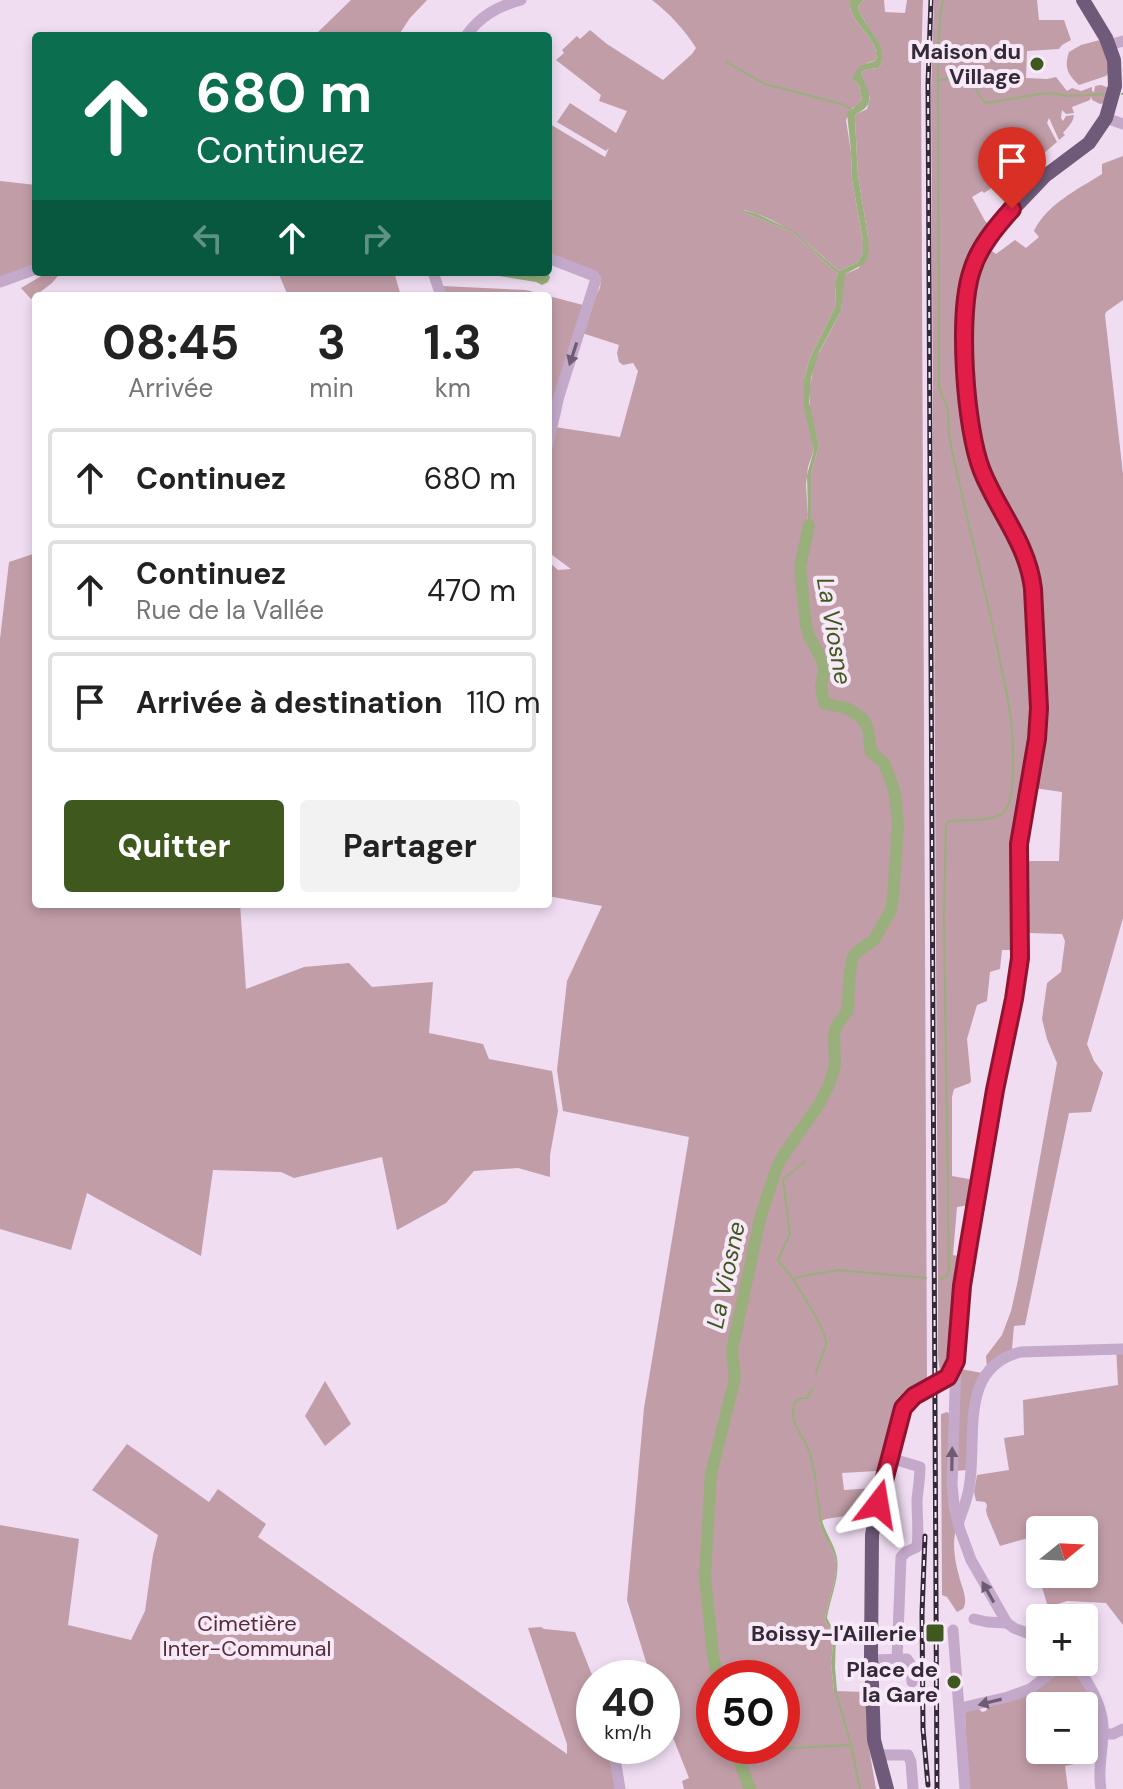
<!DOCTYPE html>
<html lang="fr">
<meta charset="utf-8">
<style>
:root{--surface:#fff;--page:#f2f2f2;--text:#222;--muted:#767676;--line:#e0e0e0;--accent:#3e581e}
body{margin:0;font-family:"DM Sans",sans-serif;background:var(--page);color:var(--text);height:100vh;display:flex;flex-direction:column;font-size:30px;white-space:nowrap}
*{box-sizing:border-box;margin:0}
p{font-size:26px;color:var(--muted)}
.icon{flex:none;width:44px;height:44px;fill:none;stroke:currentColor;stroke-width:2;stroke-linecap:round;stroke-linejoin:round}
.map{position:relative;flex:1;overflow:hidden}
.panel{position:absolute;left:32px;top:292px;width:520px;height:616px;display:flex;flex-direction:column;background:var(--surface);border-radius:8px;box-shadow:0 4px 12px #0003}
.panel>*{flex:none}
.hud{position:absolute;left:32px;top:32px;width:520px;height:244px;border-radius:8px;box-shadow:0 4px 12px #0003;background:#0b6e4f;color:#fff;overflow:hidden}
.needle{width:52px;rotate:72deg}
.tools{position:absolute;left:1026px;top:1516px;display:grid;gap:16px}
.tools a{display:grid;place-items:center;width:72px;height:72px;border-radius:8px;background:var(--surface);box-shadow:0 4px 12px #0003;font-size:40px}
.speed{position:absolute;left:576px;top:1660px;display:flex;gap:16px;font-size:40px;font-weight:700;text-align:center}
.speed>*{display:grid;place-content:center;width:104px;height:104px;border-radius:50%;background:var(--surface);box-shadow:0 4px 12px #0003;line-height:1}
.speed small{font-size:20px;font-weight:400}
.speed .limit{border:12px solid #d22;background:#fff;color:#111}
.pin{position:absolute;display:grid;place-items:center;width:68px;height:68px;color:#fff;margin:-82px -34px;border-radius:50% 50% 50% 0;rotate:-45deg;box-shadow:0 0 8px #0007}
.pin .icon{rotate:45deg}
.me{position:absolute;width:88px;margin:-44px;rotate:14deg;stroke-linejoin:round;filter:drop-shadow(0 0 6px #0008)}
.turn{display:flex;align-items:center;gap:28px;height:168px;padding:0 32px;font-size:36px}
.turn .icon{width:104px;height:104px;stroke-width:2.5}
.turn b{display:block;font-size:56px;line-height:68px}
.lanes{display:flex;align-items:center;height:76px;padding:0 32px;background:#0003;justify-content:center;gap:40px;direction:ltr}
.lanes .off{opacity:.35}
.eta{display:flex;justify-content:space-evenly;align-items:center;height:136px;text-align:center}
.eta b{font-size:48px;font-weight:700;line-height:56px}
.primary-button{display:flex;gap:16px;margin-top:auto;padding:16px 32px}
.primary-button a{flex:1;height:92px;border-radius:8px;background:var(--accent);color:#fff;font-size:32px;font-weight:700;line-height:92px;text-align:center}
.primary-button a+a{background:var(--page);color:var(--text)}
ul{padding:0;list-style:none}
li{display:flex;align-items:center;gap:24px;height:100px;margin:0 16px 12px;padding:0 16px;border:4px solid var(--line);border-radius:8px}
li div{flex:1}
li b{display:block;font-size:30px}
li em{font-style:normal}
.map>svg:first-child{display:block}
</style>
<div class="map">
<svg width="1123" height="1789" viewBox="0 0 1123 1789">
<rect width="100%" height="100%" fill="#f0ddf2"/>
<!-- green -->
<g fill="#c19da7" fill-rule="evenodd">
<polygon points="351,0 427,0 410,18 398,36 314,36"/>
<path d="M 652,0 L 850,0 C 847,24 880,36 876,60 L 867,63 L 855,81 L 859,85 L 862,101 L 856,107 L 852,108 L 846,120 L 851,152 L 852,180 L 863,241 L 863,252 L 858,262 L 839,271 C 807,243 787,222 744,210 L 743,212 L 792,232 L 838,274 L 835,281 L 836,305 L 810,358 L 804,379 L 814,450 L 808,467 L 806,485 L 808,516 L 803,537 L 807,538 L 811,524 L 811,473 L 819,446 L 810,410 L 809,391 L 815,360 L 841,311 L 843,278 L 845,274 L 859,268 L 868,237 L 858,176 L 855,119 L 856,114 L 867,109 L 870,98 L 861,72 L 869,69 L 879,68 C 891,44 863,28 858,6 L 864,0 L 884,0 L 885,12 L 905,13 L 907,0 L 923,0 L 921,67 L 927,1378 L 903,1397 L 896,1410 L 877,1471 L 842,1473 L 844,1490 L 874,1488 L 869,1512 L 826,1519 L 819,1522 C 823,1534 831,1544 835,1557 C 840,1577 827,1600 825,1620 L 834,1636 L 831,1663 L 834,1691 L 867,1692 L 867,1737 L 876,1789 L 684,1789 L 682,1781 L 689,1778 L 662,1710 L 662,1678 L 651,1678 L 627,1600 L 644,1408 L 689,1137 L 563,1111 L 557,1070 L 567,981 L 602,906 L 548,896 L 548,561 L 558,570 L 571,569 L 548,552 L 548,451 L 555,427 L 620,437 L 638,371 L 633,363 L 623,365 L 619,362 L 617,353 L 619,345 L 582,333 L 591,305 L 600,288 L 601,279 L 597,272 L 548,253 L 548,123 L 605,157 L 609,148 L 606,151 L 557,122 L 570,103 L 616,133 L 627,111 L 599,101 L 601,95 L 556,60 L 564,53 L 562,50 L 577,36 L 580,39 L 590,30 L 607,44 L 663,80 L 692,54 L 696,48 C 684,29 670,14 652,0 ZM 714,1678 L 782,1678 L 782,1746 L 714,1746 Z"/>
<path d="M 934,0 L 1037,0 L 1039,20 L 1064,20 L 1071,40 L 1062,45 L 1059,49 L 1027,51 L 1026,78 L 1047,79 L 1056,77 L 1067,91 L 1072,88 L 1081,91 L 1092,87 L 1092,91 L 1094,92 L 1095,86 L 1101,85 L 1109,88 L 1104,103 L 1100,104 L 1092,100 L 1091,96 L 1090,100 L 1072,107 L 1074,113 L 1066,114 L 1062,110 L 1061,118 L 1063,121 L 1066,116 L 1074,115 C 1073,123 1068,127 1063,133 L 1065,135 L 1059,140 L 1049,118 L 1047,123 L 1057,142 L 1011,181 L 1007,177 L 984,193 L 982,191 L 972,197 L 985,221 L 991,226 L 965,269 L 961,287 L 966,435 L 1017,551 L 1023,571 L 1027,591 L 1034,699 L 1030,747 L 1018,803 L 1015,830 L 1015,950 L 1002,950 L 1000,969 L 990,972 L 987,1001 L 977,1005 L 967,1039 L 971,1081 L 970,1083 L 954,1089 L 952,1097 L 952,1176 L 974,1180 L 970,1205 L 957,1207 L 953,1255 L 958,1256 L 962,1259 L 956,1285 L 949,1355 L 951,1360 L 946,1369 L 940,1371 L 938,1357 L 938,1294 L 931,91 Z"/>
<path d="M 1100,40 L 1106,56 L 1109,72 L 1106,76 L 1079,85 C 1067,74 1064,67 1069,52 L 1081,45 Z"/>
<path d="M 1123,156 L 1123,300 L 1106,312 L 1105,315 L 1123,474 L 1123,918 L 1087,1044 L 1094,1061 L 1103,1073 L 1091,1112 L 1069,1113 L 1025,1325 L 1014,1326 L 1012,1349 L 987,1368 L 986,1356 L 1002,1335 L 1011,1311 L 1018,1280 L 1057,1063 L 1047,1039 L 1042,1019 L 1047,983 L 1061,972 L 1065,941 L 1062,934 L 1028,933 L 1026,861 L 1059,861 L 1062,792 L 1034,788 L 1037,575 L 1032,556 L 982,458 L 971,372 L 973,277 L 988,248 L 996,254 L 1015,240 L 1026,248 L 1039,237 L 1034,231 C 1047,204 1077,190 1102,174 L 1102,164 Z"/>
<polygon points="0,181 36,185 36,264 0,279"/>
<polygon points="48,272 61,272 52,283 31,299 21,288"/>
<polygon points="278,272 394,272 401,296 288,296"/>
<polygon points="442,286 526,290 583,305 548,432 548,296 446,296"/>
<polygon points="36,553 36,904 240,904 246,989 304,967 349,963 372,987 433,982 429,1033 483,1044 489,1059 552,1071 558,1111 550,1155 550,1177 518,1168 474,1171 446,1203 397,1230 382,1157 294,1178 281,1172 213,1170 201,1256 87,1193 71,1250 0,1229 0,639 9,562"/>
<polygon points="1123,1345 1123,1625 1106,1603 1067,1601 1048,1607 1041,1584 1046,1582 1045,1574 1084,1574 1084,1530 1040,1530 1040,1553 1035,1536 1000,1546 987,1515 986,1510 987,1505 985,1502 976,1501 974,1492 977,1475 1009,1470 1004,1438 1024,1435 1023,1400 1118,1385 1116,1346"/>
<polygon points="961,1369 982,1373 967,1470 955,1471"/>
<polygon points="325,1381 351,1424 325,1446 305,1416"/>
<path d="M 947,1412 L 950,1414 L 956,1529 C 952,1543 955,1562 959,1576 C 961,1585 966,1594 965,1603 C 964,1610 962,1609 957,1612 L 947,1597 L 942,1595 L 941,1414 Z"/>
<polygon points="127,1444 209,1502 218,1489 266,1524 258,1537 567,1754 567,1744 528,1628 541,1627 544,1629 575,1632 594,1680 594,1746 611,1746 620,1789 0,1789 0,1525 79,1539 68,1625 131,1640 145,1611 153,1555 158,1535 92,1490"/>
<path d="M 1069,1666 L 1072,1667 L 1088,1691 L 1098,1718 L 1097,1759 L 1065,1766 L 1068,1789 L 968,1789 L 965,1713 L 968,1709 L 977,1707 L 982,1712 L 986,1711 L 988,1706 ZM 1040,1706 L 1084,1706 L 1084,1750 L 1040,1750 Z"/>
</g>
<!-- water -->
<g fill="#99af7c">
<path d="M 850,0 L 864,0 L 858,6 C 863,29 892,43 879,68 L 869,69 L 861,72 C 867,90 879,103 856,114 L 855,119 L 858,176 L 868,237 L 869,249 L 867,259 L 864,264 L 845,274 L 841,311 L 819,352 L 811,378 L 809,402 L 819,446 L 811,473 L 811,524 L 808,539 L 803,538 L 808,516 L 807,475 L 814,450 L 804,408 L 804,379 L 810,358 L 836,305 L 835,281 L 838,274 L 792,232 L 743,212 L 743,210 L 757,214 L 793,231 L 839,271 L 858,262 L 863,252 L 863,241 L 852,180 L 851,152 L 847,113 L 862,101 L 859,85 L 853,79 C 856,65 865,65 876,60 C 880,36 847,24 850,0 Z"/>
<polygon points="547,272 550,277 548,282 542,285 536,282 487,274 480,276 478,272"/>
<path d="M 822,1520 C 825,1533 835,1545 837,1558 C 840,1578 830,1598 827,1618 L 836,1635 L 835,1667 L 837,1691 L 834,1691 L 831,1663 L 834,1636 L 825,1620 C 827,1600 840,1577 835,1557 C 831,1544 822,1534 819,1521 Z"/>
</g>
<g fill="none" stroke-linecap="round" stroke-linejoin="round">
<!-- stream -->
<g stroke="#99af7c" stroke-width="2">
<polyline points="726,62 765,84 845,105 851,109"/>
<path d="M 938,80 L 969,78 C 977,85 977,97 986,103 L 1040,94 L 1052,93 L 1068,96 L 1106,94"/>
<polyline points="1122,94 1123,94"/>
<path d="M 805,1161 L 783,1180 L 790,1234 L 778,1259 L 779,1262 C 790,1273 827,1329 826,1344 C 825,1350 817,1366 816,1374"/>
<path d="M 941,1279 L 946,1277 L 949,1271 L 944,915 L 946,825 L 949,821 C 962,820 993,822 1003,813 C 1017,800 1013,748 1012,729 C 1010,703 1003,677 998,651 C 983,578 963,507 949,435 L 948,409 L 939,388 L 938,47 L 940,16 L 943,0"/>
<polyline points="794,1280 798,1277 838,1270 926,1278"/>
<path d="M 812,1389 L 807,1398 L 801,1398 L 795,1402 C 789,1423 798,1427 806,1444 C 812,1456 814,1470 816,1483"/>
<polyline points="816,1487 821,1522"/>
<polyline points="835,1689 851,1745"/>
<polyline points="736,1751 851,1745 860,1789"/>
</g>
<!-- river -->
<g stroke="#99af7c" stroke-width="12">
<polyline points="718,1678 713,1655 705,1576 711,1474 735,1378 732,1350 761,1215 777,1167 784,1154 818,1106 829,1085 835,1065 834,1034 837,1025 847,1012 848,1005 850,972 853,957 858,951 874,940 891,910 893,897 898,825 895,794 892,784 884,763 871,752 868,729 863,719 849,709 824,703 821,687 824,671 822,660 809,636 806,625 800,567 809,525"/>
<polyline points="734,1746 750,1789"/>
</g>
<!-- minor -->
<g stroke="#c4a9ca" stroke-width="11">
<path d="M 466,36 C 480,16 498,6 521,0"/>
<polyline points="1109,45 1123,41"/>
<polyline points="1106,118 1123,124"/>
<polyline points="548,258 592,275 596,279 559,396 548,444"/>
<polyline points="433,272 441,296"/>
<polyline points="0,282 36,269"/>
<polyline points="956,1362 952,1484 954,1506 960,1530 971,1560 1007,1623 1014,1628 1040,1638"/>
<path d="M 890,1458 L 920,1467 C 920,1478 918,1489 917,1500 C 917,1516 919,1531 917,1547 L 906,1552 L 901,1557 L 897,1660"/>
<path d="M 958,1524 C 962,1512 967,1500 969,1488 C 978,1440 957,1367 1021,1352 L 1122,1349"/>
<polyline points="974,1619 987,1622 1007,1623"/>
<polyline points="953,1630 965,1789"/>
<polyline points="871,1660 907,1659 911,1665 912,1682"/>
<path d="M 1074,1662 C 1087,1681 1101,1701 1103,1725 C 1104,1747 1097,1768 1101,1789"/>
<polyline points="960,1708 1008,1697 1030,1689 1065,1662"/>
<polyline points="1102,1734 1113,1734 1123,1729"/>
<polyline points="613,1746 620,1789"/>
<polyline points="876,1755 908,1755 911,1762 913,1789"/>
</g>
<!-- major -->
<polyline stroke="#705a79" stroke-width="14" points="887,1789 874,1740 871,1656 872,1535 878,1504 903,1408 914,1396 948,1377 956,1361 962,1286 969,1243 995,1090 1018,977 1021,933 1019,844 1037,739 1039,708 1039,670 1030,570 1018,540 981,469 972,434 965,343 966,291 977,257 1000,223 1045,176 1089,143 1106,118 1115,86 1114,60 1106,38 1083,0"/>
<defs>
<g id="rail">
<polyline points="931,0 928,84 937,1789"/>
<polyline points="925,1536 922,1613 923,1729 928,1785"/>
</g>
</defs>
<!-- rail casing -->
<use href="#rail" stroke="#332937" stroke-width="5"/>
<!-- rail -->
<use href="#rail" stroke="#f8e9f9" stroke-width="2" stroke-dasharray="6" stroke-linecap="butt"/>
</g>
<!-- one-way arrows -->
<defs><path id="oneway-solid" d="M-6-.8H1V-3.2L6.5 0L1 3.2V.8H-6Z" transform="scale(2)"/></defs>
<g fill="#6d5c72">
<use href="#oneway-solid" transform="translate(573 354) rotate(108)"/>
<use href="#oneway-solid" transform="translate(952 1459) rotate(-89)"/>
<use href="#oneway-solid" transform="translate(988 1592) rotate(-119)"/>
<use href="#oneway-solid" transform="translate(990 1702) rotate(166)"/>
</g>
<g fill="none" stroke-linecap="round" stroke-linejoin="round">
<defs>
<path id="route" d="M 878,1504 L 903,1408 L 914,1396 L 948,1377 L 956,1361 L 962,1286 L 969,1243 L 995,1090 L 1014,999 L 1020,958 L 1019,844 L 1037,739 L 1039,708 L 1033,589 C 1028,544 998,511 982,471 C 965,429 957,313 972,270 C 979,247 996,227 1012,209"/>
</defs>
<!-- route casing -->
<use href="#route" stroke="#92132f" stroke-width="20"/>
<!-- route -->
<use href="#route" stroke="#e11d48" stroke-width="14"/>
</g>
<!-- markers -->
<g fill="#3e581e" stroke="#f8e9f9" stroke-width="3">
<circle cx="1037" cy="64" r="8"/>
<rect x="925" y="1623" width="20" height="20" rx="4"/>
<circle cx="954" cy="1682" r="8"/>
</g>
<g text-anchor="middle" stroke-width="8" stroke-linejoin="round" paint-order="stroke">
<!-- poi labels -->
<g font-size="22" font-weight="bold" fill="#332937" stroke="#f8e9f9" text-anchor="end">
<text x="1021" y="59">Maison du<tspan x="1021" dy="25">Village</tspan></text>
<text x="917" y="1641">Boissy-l'Aillerie</text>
<text x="938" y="1677">Place de<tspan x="938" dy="25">la Gare</tspan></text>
</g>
<!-- park labels -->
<g font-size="22" fill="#552d37" stroke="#f8e9f9">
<text x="247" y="1631">Cimetière<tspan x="247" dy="25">Inter-Communal</tspan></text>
</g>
<!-- water labels -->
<g font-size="24" font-style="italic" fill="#3e581e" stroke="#f8e9f9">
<text transform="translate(834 631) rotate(80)" y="8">La Viosne</text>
<text transform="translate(726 1275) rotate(-78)" y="8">La Viosne</text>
</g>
</g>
</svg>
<div class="tools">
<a><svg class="needle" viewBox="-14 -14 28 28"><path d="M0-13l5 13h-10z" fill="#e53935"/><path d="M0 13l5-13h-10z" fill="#767676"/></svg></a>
<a>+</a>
<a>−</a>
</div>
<div class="speed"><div>40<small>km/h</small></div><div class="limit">50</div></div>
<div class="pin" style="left:1012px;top:209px;background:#d93025"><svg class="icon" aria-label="arrive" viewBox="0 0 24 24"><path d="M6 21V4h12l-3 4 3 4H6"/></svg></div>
<svg class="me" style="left:878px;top:1504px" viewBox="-20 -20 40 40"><path d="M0-17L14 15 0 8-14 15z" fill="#e11d48" stroke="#fff" stroke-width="4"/></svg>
<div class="hud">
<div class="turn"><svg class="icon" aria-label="ahead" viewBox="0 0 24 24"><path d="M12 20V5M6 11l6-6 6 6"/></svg><div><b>680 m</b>Continuez</div></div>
<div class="lanes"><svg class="icon off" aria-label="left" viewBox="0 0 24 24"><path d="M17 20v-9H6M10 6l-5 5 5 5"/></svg><svg class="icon" aria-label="ahead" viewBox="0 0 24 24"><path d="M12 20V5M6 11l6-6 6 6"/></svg><svg class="icon off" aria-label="right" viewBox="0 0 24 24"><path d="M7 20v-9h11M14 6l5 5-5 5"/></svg></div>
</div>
<section class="panel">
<div class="eta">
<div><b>08:45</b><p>Arrivée</p></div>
<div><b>3</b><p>min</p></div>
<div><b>1.3</b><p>km</p></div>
</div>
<ul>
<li><svg class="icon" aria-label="ahead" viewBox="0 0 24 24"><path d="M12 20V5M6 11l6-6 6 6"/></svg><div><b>Continuez</b></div><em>680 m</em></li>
<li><svg class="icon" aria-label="ahead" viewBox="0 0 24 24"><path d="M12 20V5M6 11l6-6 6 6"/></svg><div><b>Continuez</b><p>Rue de la Vallée</p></div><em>470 m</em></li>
<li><svg class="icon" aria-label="arrive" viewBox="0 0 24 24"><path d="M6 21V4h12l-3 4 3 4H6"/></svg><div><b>Arrivée à destination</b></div><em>110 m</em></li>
</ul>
<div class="primary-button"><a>Quitter</a><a>Partager</a></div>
</section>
</div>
